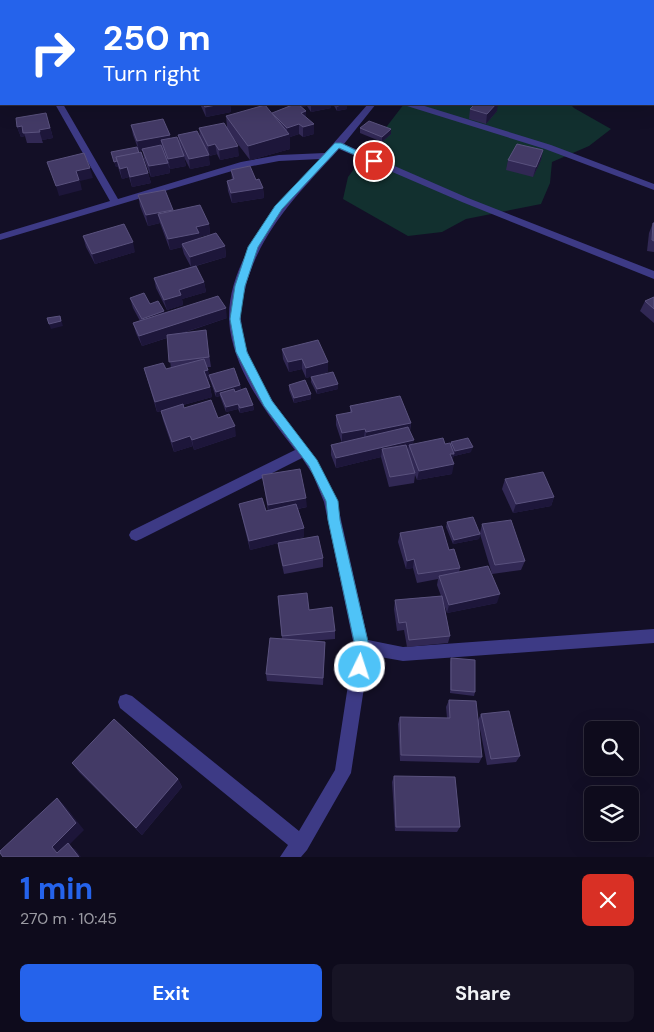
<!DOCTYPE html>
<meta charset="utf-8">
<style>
:root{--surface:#0e0b1c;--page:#171425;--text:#f1f3f6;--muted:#9b9ba3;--line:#2e2b3b;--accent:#2563eb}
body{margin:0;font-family:"DM Sans",sans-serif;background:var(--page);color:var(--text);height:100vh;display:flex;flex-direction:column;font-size:19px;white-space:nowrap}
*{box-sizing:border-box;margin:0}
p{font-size:16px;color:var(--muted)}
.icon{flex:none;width:28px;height:28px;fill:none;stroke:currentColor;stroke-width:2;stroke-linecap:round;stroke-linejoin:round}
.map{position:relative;height:857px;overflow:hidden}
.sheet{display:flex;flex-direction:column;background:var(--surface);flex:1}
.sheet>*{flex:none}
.guide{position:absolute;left:0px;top:0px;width:655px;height:105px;box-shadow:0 5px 20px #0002,0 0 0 1px var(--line);background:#2563eb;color:#fff;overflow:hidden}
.buttons{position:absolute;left:584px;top:721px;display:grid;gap:10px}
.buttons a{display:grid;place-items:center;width:55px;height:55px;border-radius:8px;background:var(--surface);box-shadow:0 5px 20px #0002,0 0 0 1px var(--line);font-size:25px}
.pin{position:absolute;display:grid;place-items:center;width:42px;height:42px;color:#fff;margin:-21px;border:2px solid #fff;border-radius:50%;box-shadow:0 1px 5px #0007}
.me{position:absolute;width:55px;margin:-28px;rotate:4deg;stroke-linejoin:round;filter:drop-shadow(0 0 4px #0008)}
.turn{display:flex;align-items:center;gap:18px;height:105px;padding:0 20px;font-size:22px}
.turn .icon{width:65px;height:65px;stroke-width:2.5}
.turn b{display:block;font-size:35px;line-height:42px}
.round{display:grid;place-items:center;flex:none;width:52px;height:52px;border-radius:8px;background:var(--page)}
.overview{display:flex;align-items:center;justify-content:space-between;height:85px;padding:0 20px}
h1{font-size:30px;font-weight:700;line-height:38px;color:var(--accent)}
.primary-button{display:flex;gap:10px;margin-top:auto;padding:10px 20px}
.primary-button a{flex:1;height:58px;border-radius:8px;background:var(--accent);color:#fff;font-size:20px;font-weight:700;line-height:58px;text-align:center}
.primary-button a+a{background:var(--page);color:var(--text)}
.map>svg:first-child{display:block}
</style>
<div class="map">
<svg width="654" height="857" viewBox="0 0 654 857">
<rect width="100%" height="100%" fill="#130f26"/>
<!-- green -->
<polygon fill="#12302f" points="404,104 570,104 574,108 611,129 589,146 552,162 550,183 541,204 466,219 442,232 408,236 343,199 348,177"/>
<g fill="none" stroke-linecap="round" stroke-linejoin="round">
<!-- minor -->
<g fill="#3d3a85" fill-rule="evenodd">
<polygon points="225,0 233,0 234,1 226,1"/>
<polygon points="410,0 418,0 418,1 411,1"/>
<path d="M 55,104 L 63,104 L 118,199 L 241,162 L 279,155 L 325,153 L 368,104 L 376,104 L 344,144 L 468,198 L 654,271 L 654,279 L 462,202 L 339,149 C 302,190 263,227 247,282 C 244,294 240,307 241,319 C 242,348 257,376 272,400 C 295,435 323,462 337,502 L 368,640 L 403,647 L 654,629 L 654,643 L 403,661 L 369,655 L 351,773 L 307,850 L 301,857 L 280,857 L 288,845 L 120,708 L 118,702 L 120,696 L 126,694 L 132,696 L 299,831 L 335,770 L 354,646 L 324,502 L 313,475 L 302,458 L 141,539 L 136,541 L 131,539 L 129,535 L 131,531 L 295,450 C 268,415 237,375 230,330 C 221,265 279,202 320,159 L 279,161 L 242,168 L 0,240 L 0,234 L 110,201 Z"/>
<polygon points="406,104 418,104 551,145 654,184 654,190 545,149 407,106"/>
</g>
</g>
<!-- wall -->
<g fill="#312854">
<rect x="448" y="0" width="49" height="1"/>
<polygon points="200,104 230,104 231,112 206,117"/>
<polygon points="294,104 331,104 331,108 311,112 307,106 301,107 306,111 306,117 314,134 303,137 299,134 290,137 290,149 250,160 234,139 239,156 220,160 217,154 209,156 207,151 210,165 190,169 184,157 186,166 170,169 169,167 170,173 151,177 144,159 143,150 139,151 133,135 131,125 170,135 170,138 179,142 178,135 200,137 199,128 227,127 226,116 272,113"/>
<polygon points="333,104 350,104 350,105 347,105 347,109 337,111"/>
<polygon points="470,109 497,111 486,124 469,119"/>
<polygon points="49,123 53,138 42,140 43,143 27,143 25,136 21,137 17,127"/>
<polygon points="360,128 391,129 391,134 382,142 360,133"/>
<polygon points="543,150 541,160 533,177 506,170 508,160"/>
<polygon points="111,152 139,153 148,173 151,183 132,187 129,177 122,179 118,167 116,167"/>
<polygon points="231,170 256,180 263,188 264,198 232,203 228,191 227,181 232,180"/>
<polygon points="138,195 173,210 173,211 209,224 210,234 199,237 200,238 225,246 226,257 196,266 204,282 206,292 182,299 183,305 167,310 156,288 154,278 191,267 184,254 182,247 170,250 160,223 148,226 140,206"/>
<polygon points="653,223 654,223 654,252 647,251 649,233"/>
<polygon points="83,236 135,252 95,264 86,247"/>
<polygon points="654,297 654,323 640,311 645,301"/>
<polygon points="130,298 150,304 164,311 164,313 227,318 180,334 207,340 211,367 207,367 209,375 240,385 241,390 253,405 254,410 240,413 238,409 226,412 220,396 216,397 210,380 208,380 210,387 212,397 183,405 184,408 218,418 236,436 194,450 193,446 174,452 163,420 161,411 157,412 144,368 166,369 171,368 167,338 142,346 136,333 133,323 140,321 133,308"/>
<polygon points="282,349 328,372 306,378 302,369 289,372 283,359"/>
<polygon points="311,377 338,384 338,389 317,394 311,382"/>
<polygon points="289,385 311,394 311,399 294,403 289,390"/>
<polygon points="350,406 411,423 410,431 413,444 445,444 450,445 451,442 471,452 454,456 454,455 452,461 452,474 417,480 415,475 414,483 389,487 381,457 336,468 331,455 331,445 342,443 336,425 336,415 350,413"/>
<polygon points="262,475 307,507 298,509 304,528 304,537 280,543 323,558 323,567 284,574 279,552 278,543 250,550 241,513 239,504 266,511 268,511"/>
<polygon points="505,479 554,497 551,506 513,513 502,489"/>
<polygon points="447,522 480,533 482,524 525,561 521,570 492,574 480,534 479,539 453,544 446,527"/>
<polygon points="400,533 449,550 460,568 459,572 497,603 447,613 444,604 450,636 448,643 407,647 404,630 397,631 394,609 395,600 441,596 437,585 438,579 417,583 413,568 406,569 398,542"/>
<polygon points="278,596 309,610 335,631 335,639 310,641 325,642 323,685 267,681 266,674 282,639"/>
<polygon points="451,658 475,692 474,696 450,693 450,662"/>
<polygon points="449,700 478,720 481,714 520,756 516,762 487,765 479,724 482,757 479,763 400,761 398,724 400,717 447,718 446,707"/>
<polygon points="72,763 178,779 182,787 142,835 79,772"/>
<polygon points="394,776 460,827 457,832 395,831 392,782"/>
</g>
<!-- shaded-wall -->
<g fill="#1d163a">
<polygon points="222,104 230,104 231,112 206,117 205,107"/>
<polygon points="296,104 307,104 307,106 296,108"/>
<polygon points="311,104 331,104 331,108 311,112"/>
<polygon points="345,104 350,104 350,105 347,105 347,109 337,111 337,106"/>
<polygon points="496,104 498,104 497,111 486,124 487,114"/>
<polygon points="306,111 306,121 301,113"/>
<polygon points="46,113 53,138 42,140 43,143 39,130"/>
<polygon points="299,124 299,134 290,137 290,149 250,160 248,146 287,135 287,128"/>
<polygon points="314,124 314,134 303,137 303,127"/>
<polygon points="22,126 25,136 21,137 17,127"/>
<polygon points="391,129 391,134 382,142 382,137"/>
<polygon points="170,135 171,145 161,140 162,147 139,151 137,141"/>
<polygon points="215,144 217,154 209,156 208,146"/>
<polygon points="238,146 239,156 220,160 219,150"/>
<polygon points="543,150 541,160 533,177 536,167"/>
<polygon points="209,155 210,165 190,169 189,159"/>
<polygon points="184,156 186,166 170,169 168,159"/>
<polygon points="117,161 118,167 116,167 114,162"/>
<polygon points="168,163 170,173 151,177 149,166"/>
<polygon points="127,167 129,177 122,179 120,169"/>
<polygon points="90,168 93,178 80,181 82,190 59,196 56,186 76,171"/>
<polygon points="148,173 151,183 132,187 130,177"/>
<polygon points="263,188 264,198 232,203 231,193"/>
<polygon points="173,210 175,220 158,214 160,223 148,226 146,215"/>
<polygon points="209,224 210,234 199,237 200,243 182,244 182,247 170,250 168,239 196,227"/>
<polygon points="133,242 135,252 95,264 92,254"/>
<polygon points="225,246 226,257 191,267 190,257"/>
<polygon points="204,282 206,292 182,299 183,305 167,310 164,300 179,290"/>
<polygon points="226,308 227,318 142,346 139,336"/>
<polygon points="164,311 166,321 145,329 142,319"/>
<polygon points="60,316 63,326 51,329 49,324"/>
<polygon points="302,359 302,369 289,372 288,362"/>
<polygon points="328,362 328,372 306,378 306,368"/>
<polygon points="208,370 210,380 206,381 204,371"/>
<polygon points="338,384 338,389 317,394 317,389"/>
<polygon points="240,385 241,390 221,395 220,393 220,396 216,397 216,392"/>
<polygon points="210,387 212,397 157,412 155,402"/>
<polygon points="311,394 311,399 294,403 294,398"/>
<polygon points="238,404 238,409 226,412 226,407"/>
<polygon points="253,405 254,410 240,413 240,408"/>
<polygon points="411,423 409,433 365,442 366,432"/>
<polygon points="235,426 236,436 194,450 192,440"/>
<polygon points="365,429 364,438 342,443 342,433"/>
<polygon points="190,436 193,446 174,452 172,442"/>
<polygon points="414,440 412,449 409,445 408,450 384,456 382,449 381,457 336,468 336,458"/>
<polygon points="473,447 471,452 454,456 455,451"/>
<polygon points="450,454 454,454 452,463"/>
<polygon points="454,464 452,474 417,480 419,471"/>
<polygon points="554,497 551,506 513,513 516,504"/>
<polygon points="306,498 307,507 269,514 268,505"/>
<polygon points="304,528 304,537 250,550 249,541"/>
<polygon points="480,534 479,539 453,544 454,540"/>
<polygon points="414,559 413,568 406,569 407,561"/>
<polygon points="500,594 497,603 447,613 449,605"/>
<polygon points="325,642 325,650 323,685 323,678"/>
<polygon points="178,779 182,787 142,835 136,828"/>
<polygon points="57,798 65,806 84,830 69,845 76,850 81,857 57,853 52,847"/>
</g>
<!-- building -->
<g fill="#433a66" stroke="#5a527e">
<polygon points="198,0 217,0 209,1 199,1"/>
<polygon points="458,0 497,0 497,1 459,1"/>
<polygon points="203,104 222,104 205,107"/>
<polygon points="295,104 298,104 306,111 301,113 314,124 303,127 299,124 287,128 272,113"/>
<polygon points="336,104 347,104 337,106"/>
<polygon points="475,104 496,104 487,114 470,109"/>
<polygon points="265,105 289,134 248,146 226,116"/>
<polygon points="46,113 50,128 39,130 40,132 23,133 22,126 17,127 16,118"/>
<polygon points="163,119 170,135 137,141 131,125"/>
<polygon points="369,121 391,129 382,137 360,128"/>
<polygon points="224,123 238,146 219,150 215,144 208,146 199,128"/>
<polygon points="197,131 209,155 189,159 178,135"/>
<polygon points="177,137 184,156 168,159 161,140"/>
<polygon points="517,144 543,150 536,167 508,160"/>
<polygon points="161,145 168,163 149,166 142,149"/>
<polygon points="137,147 139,153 116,157 117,161 114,162 111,152"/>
<polygon points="141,152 148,173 130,177 127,167 120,169 116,157"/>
<polygon points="84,153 90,168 76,171 79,180 56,186 47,162"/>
<polygon points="250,166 256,180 259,179 263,188 231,193 227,181 234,179 231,170"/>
<polygon points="165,190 173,210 146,215 138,195"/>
<polygon points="200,205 209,224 196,227 199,233 168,239 158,214"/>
<polygon points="653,223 654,223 654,241 652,240"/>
<polygon points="124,224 133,242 92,254 83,236"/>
<polygon points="216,233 225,246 190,257 182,244"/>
<polygon points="196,266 204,282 179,290 181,295 164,300 154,278"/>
<polygon points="144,293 150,304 158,301 164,311 142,319 130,298"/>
<polygon points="218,296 226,308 139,336 133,323"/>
<polygon points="654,297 654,309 645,301"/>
<polygon points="60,316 61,321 49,324 47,318"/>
<polygon points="206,330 209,357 169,362 167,335"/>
<polygon points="318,340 328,362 306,368 302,359 288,362 282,349"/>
<polygon points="204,359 208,370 204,371 210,387 155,402 144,368 163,363 166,369"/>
<polygon points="234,368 240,385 216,392 209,375"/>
<polygon points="333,372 338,384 317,389 311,377"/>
<polygon points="305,380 311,394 294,398 289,385"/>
<polygon points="246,388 253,405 240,408 238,404 226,407 220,393 234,389 235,392"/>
<polygon points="400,396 411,423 366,432 365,429 342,433 336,415 352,412 350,406"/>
<polygon points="211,400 218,418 229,414 235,426 192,440 190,436 172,442 161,411 183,404 184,408"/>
<polygon points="408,427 414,440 336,458 331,445"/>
<polygon points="443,438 445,444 450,443 454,454 450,454 454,464 419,471 409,445"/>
<polygon points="468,438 473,447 455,451 451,442"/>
<polygon points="406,445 415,473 390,477 382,449"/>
<polygon points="300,469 306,498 268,505 262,475"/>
<polygon points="543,472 554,497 516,504 505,479"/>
<polygon points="262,498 266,511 296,504 304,528 249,541 239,504"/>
<polygon points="473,517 480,534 454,540 447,522"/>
<polygon points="511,520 525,561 495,565 482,524"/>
<polygon points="442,526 449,550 454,549 460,568 418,574 414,559 407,561 400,533"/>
<polygon points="318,536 323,558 283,566 278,543"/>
<polygon points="488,566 500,594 449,605 439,576"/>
<polygon points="307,593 309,610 332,607 335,631 282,636 278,596"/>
<polygon points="442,596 450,636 409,640 406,622 399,623 395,600"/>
<polygon points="270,638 325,642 323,678 266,674"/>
<polygon points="451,658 475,660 475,692 451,690"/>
<polygon points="449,700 476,701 482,757 401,755 400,717 450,718"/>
<polygon points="509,711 520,756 491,759 481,714"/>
<polygon points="114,719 178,779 136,828 72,763"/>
<polygon points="394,776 455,777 460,827 396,827"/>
<polygon points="57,798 76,823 52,847 57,853 68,843 79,857 3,857 0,853 0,851"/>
</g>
<!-- route -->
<polygon fill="#4fc3f7" stroke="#337fa1" points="335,143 341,143 378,161 371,162 339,148 282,209 258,247 245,286 240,319 247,352 272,401 317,460 338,501 340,520 369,646 365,672 360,674 355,672 353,667 355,646 328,520 326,501 309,466 264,406 236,352 230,319 235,286 248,247 275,206"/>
</svg>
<div class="buttons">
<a><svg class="icon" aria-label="search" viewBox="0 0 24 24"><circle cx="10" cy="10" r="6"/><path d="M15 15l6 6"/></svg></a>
<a><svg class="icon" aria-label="layers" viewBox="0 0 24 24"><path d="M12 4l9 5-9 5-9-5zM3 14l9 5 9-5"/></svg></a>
</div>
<div class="pin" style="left:374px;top:161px;background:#d93025"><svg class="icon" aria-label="arrive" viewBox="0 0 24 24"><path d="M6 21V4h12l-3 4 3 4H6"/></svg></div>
<svg class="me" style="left:360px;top:667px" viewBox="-20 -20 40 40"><circle r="17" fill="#4fc3f7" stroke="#fff" stroke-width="3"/><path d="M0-11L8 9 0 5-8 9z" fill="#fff"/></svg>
<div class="guide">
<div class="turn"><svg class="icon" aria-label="right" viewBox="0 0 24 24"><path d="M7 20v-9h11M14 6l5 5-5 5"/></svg><div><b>250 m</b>Turn right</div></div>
</div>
</div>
<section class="sheet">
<div class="overview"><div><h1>1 min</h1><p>270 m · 10:45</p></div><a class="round" style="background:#d93025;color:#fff"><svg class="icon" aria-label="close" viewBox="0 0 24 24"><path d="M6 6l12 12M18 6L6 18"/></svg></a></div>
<div class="primary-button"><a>Exit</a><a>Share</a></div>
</section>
